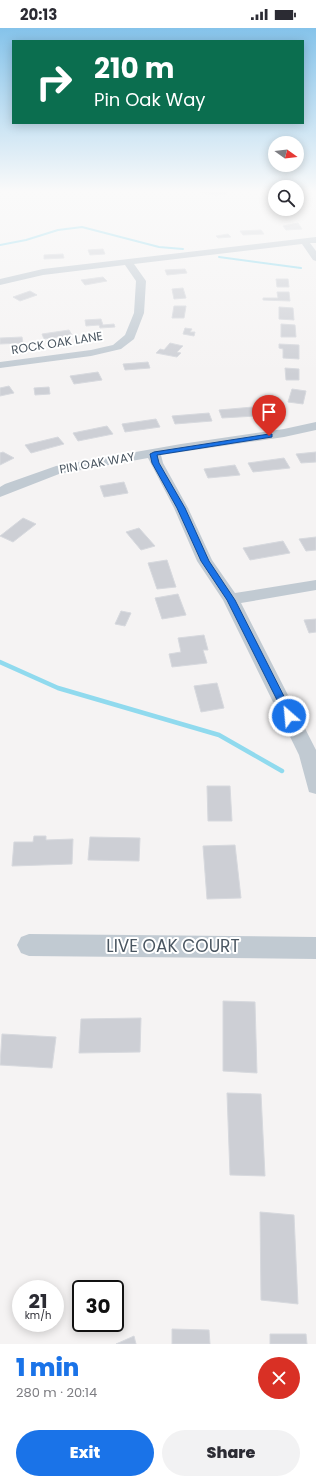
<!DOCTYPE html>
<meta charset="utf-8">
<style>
:root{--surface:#fff;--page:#f2f2f3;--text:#2b2b33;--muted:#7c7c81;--accent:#1a73e8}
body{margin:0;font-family:Poppins,sans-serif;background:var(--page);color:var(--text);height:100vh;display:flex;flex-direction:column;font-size:15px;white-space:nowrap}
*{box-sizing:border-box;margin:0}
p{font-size:13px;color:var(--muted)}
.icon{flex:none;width:22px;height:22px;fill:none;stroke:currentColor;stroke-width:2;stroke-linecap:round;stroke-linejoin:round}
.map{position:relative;height:1316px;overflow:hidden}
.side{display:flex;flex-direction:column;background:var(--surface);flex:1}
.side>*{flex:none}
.hud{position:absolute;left:12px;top:12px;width:292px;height:84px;border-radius:0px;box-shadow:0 2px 10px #0003;background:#0b6e4f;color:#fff;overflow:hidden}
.needle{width:26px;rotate:105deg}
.controls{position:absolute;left:268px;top:108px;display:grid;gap:8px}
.controls a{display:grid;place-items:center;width:36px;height:36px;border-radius:50%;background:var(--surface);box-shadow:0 2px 10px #0003;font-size:20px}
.speed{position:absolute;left:12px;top:1252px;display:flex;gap:8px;font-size:20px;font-weight:700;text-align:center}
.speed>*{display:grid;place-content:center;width:52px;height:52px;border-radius:50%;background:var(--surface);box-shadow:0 2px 10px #0003;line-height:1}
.speed small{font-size:10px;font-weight:400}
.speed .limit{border:2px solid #111;border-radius:6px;background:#fff;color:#111}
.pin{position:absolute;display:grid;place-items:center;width:34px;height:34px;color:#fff;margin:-41px -17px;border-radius:50% 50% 50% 0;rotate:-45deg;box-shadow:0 0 4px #0007}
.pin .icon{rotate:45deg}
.me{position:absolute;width:44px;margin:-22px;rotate:333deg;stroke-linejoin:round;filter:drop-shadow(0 0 3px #0008)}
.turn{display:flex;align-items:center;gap:14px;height:84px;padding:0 16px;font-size:18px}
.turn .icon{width:52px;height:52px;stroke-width:2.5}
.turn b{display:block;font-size:28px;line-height:34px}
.round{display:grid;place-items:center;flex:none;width:42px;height:42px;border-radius:21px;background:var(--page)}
.overview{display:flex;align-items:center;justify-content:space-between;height:68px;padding:0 16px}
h1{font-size:24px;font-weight:800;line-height:30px;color:var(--accent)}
.primary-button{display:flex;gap:8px;margin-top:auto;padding:8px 16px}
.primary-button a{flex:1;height:46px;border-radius:24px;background:var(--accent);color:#fff;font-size:16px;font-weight:800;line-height:46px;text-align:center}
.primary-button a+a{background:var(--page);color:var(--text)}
.status{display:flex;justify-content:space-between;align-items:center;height:28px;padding:0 20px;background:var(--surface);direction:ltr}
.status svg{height:11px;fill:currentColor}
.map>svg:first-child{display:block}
</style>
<div class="status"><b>20:13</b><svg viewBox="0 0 49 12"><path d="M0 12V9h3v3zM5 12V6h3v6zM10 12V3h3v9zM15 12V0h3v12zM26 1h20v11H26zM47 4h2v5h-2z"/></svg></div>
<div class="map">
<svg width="316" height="1316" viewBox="0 0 316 1316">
<rect width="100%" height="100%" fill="#f5f3f3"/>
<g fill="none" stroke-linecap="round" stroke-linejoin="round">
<!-- stream-far1 -->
<g stroke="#90daee" stroke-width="2">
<polyline points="0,217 26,212 58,202 82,199 159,219 183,221"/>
<polyline points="219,229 301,240"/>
</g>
<!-- stream -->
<polyline stroke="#90daee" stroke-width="4.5" points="0,634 58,660 219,707 282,743"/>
</g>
<!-- building -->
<g fill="#cdcfd5" stroke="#d7d9de">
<polygon points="203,163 228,163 226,166 216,167 202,165"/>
<polygon points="298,195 302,201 286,202 283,198"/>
<polygon points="261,202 264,206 243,207 240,203"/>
<polygon points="228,206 231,209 218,210 216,208"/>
<polygon points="103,221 105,226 90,227 88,222"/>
<polygon points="63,226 64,230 44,231 44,227"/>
<polygon points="185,241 187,245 167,247 165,242"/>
<polygon points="103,249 107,253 85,257 81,252"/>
<polygon points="276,251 288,251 289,259 277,259"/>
<polygon points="183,260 186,270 174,271 172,261"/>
<polygon points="30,263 37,267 20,273 13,269"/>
<polygon points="277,264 289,264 290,273 263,272 263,270 278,270"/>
<polygon points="174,278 186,278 184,290 172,290"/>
<polygon points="279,279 293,280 294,292 279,291"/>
<polygon points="101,291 103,297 114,296 115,299 100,300 99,297 86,298 85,292"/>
<polygon points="281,296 295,297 296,309 281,309"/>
<polygon points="185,300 192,301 190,304 195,304 194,308 183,306"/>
<polygon points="69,302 72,307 44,311 42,306"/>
<polygon points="22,309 23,315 0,316 0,310"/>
<polygon points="170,315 183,318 177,324 181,325 177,329 156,325 160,321 164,322"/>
<polygon points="279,316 299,317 299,331 283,330 283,321 279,320"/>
<polygon points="148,334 150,340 125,342 123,336"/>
<polygon points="285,340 299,341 299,352 286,352"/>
<polygon points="98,344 102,352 74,356 70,348"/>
<polygon points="9,358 14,365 0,368 0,360"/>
<polygon points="49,359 50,366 35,367 34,360"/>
<polygon points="292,361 306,363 303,376 288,374"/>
<polygon points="253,379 256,388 222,390 219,382"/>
<polygon points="209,385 212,393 175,396 172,388"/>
<polygon points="156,391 160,399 125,404 122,396"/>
<polygon points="107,398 113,406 78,413 73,405"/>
<polygon points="58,409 64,416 31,425 25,417"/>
<polygon points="3,424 14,430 0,437 0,425"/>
<polygon points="316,424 316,434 301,435 296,426"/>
<polygon points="284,430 290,440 253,444 248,435"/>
<polygon points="235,437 240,447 208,450 204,441"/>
<polygon points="124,454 128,465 104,469 100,458"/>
<polygon points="23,490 36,496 13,514 0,508"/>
<polygon points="139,500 155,518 141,522 126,504"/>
<polygon points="316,509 316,522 306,523 299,511"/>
<polygon points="283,513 290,525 250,532 243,520"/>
<polygon points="167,532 176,559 157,561 148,535"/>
<polygon points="178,566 186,587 162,591 155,570"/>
<polygon points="121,583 131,585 125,598 115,596"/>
<polygon points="316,591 316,604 309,605 304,592"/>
<polygon points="204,607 208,622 203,622 207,635 172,639 169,626 181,624 178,610"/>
<polygon points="217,655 224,680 201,684 194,658"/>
<polygon points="207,758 230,758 232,793 208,793"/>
<polygon points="34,808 46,808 46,812 73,811 72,836 12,838 14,814 33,814"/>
<polygon points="90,809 140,810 139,833 88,832"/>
<polygon points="235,817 241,870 207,871 203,818"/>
<polygon points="223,973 255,974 257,1045 223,1043"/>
<polygon points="141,990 140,1024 79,1025 81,991"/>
<polygon points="2,1006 56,1009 52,1040 0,1037"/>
<polygon points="227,1065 261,1066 265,1148 230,1147"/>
<polygon points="260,1184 294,1187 298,1276 261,1272"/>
<polygon points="172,1301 209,1302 210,1316 172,1316"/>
<polygon points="270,1306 306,1306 307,1316 270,1316"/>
<polygon points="134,1308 136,1316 116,1316"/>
</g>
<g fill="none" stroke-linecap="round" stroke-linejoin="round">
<!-- minor -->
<g fill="#c1cad2" fill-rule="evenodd">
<polygon points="316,209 316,215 310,215 316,223 316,233 313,232 302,216 134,236 146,253 144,285 134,311 121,321 91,328 0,340 0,334 91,322 113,317 125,307 134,285 136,253 125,237 43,247 0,257 0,251 43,241"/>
<polygon points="316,394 316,402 284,409 161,427 163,435 188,480 212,532 235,565 316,552 316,562 241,575 316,722 316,766 309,764 299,727 223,572 197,533 174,480 148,430 59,446 0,469 0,459 5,456 56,438 181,416 284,401"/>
<polygon points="29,906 316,909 316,931 29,928 21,925 17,917 21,909"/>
</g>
</g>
<!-- sky -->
<linearGradient id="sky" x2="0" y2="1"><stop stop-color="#85c3ea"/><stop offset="0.47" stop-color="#fafafa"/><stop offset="1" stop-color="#fafafa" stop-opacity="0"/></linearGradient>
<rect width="316" height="347" fill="url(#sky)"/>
<!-- route -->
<polygon fill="#1a73e8" stroke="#114b97" points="269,406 272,406 272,409 157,427 159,435 185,480 209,533 235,572 294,688 289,692 285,688 227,572 201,533 177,480 152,435 150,426 154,424"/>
<g text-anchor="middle" stroke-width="4" stroke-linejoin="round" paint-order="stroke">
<!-- far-street labels -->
<g font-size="12" fill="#4a5661" stroke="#fff">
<text transform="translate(57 315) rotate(-9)" y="4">ROCK OAK LANE</text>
<text transform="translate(97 435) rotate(-10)" y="4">PIN OAK WAY</text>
</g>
<!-- near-street labels -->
<g font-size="17" fill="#4a5661" stroke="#fff">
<text x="173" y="924">LIVE OAK COURT</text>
</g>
</g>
</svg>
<div class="controls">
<a><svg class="needle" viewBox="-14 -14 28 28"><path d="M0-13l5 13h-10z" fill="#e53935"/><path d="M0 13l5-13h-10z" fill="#7c7c81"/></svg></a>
<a><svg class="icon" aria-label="search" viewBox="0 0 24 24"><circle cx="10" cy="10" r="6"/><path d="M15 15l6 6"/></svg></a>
</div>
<div class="speed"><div>21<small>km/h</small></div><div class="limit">30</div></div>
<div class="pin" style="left:269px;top:408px;background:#d93025"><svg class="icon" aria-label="arrive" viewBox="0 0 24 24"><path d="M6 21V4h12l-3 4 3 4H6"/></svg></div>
<svg class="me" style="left:289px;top:688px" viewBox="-20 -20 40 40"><circle r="17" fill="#1a73e8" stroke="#fff" stroke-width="3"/><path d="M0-11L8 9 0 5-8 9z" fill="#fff"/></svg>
<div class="hud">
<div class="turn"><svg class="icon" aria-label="right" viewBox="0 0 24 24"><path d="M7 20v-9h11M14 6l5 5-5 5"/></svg><div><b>210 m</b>Pin Oak Way</div></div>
</div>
</div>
<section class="side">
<div class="overview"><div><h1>1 min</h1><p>280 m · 20:14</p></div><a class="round" style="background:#d93025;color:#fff"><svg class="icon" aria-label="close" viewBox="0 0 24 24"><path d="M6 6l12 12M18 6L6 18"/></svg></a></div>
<div class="primary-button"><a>Exit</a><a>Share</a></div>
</section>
